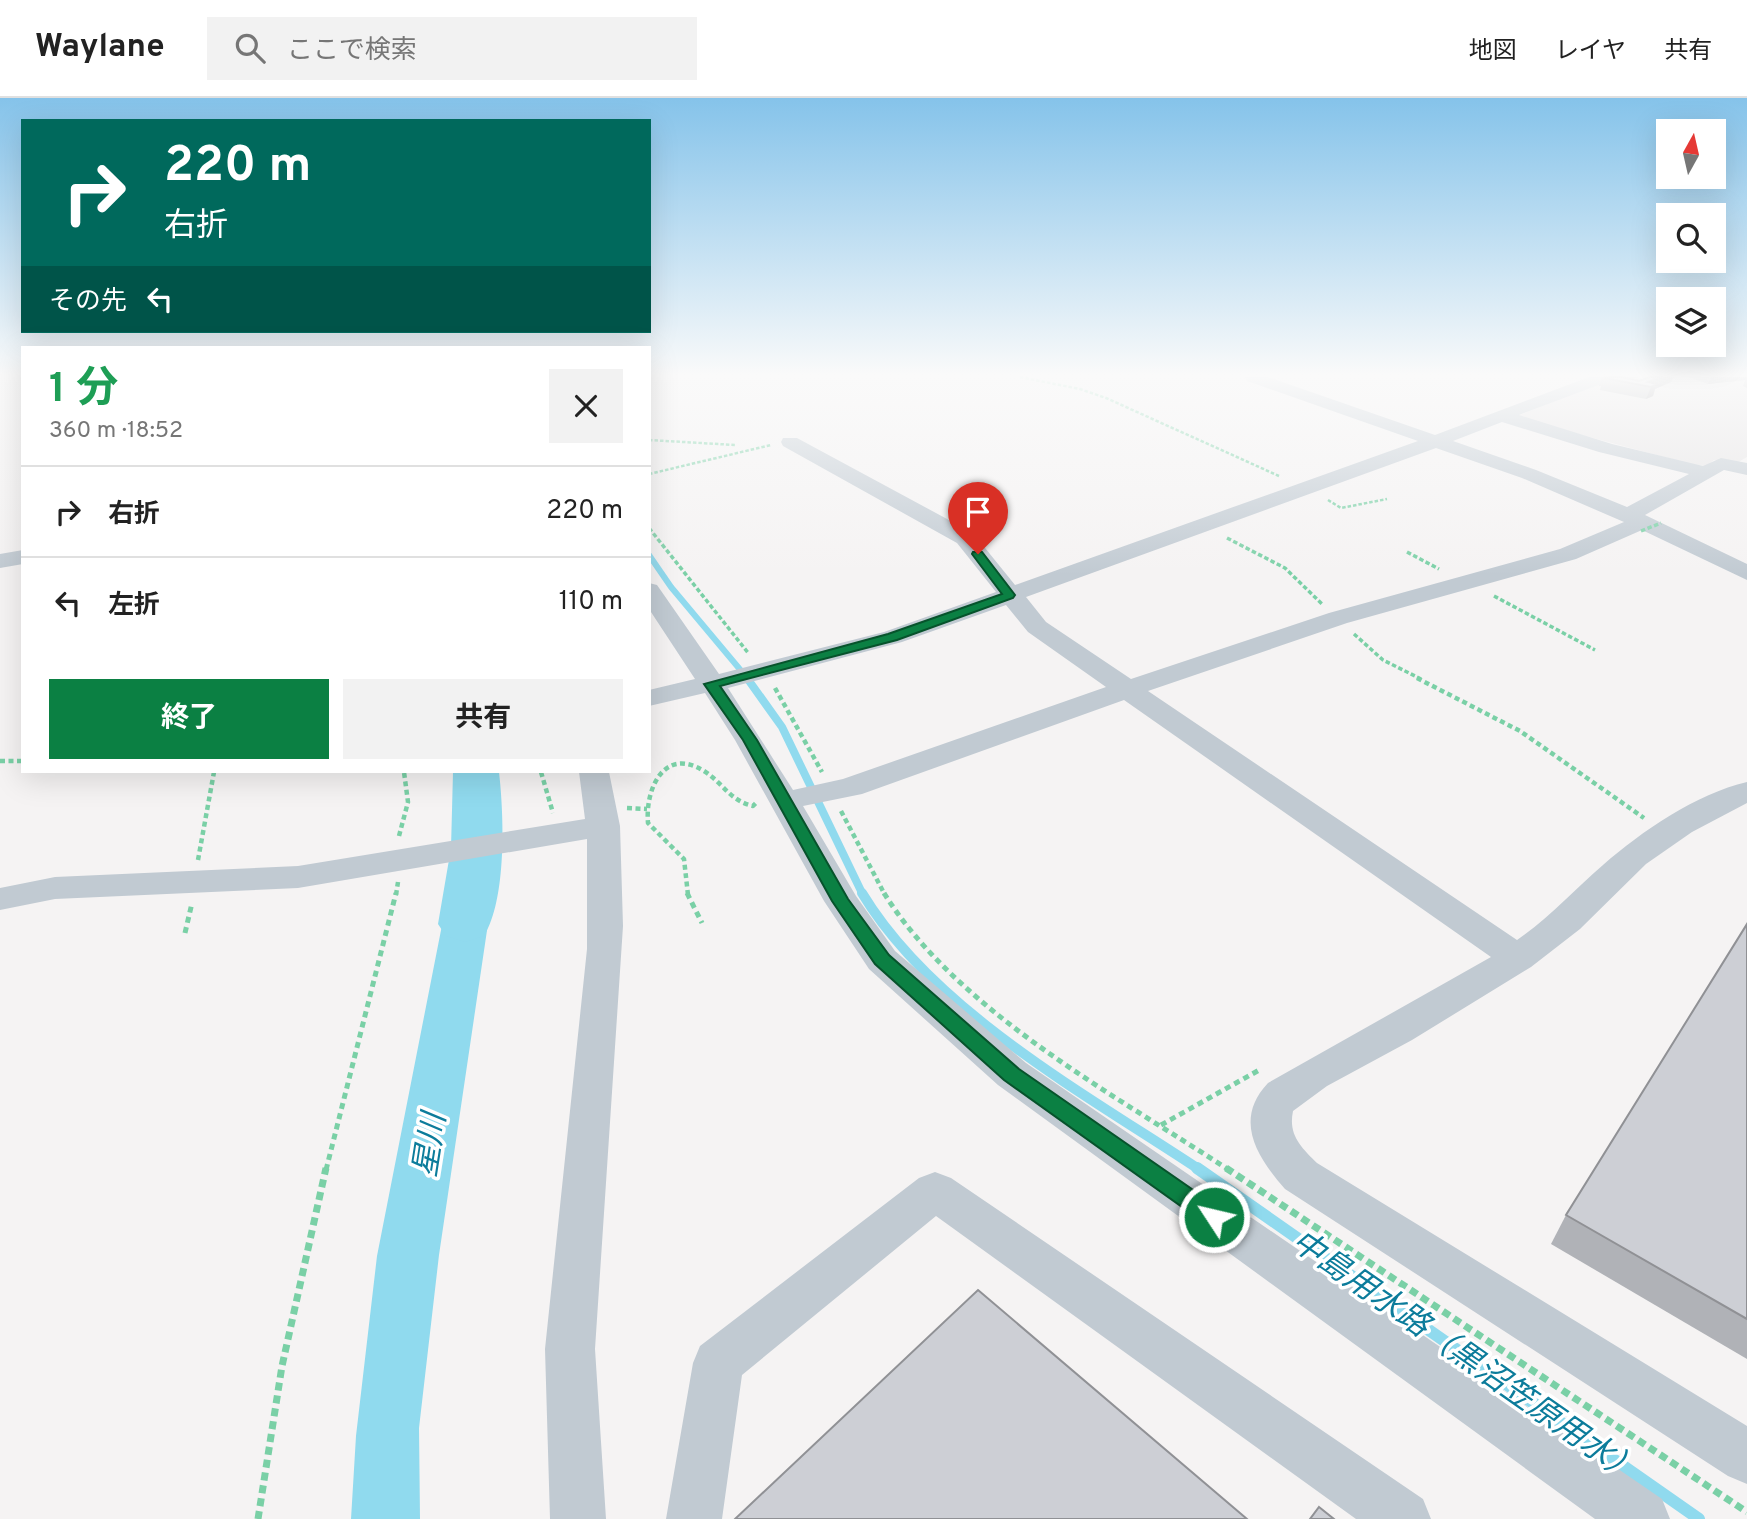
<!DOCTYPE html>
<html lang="ja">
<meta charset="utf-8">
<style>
:root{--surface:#fff;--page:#f2f2f2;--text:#222;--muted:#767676;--line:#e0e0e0;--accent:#0b8043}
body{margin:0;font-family:Overpass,"Noto Sans JP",sans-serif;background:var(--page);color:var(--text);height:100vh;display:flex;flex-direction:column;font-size:26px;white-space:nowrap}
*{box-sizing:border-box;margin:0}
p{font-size:23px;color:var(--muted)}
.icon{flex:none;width:38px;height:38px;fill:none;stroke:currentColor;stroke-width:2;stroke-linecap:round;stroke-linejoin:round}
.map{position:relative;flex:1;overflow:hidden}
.sheet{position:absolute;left:21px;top:248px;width:630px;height:427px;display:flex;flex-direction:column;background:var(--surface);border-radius:0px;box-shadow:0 7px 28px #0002}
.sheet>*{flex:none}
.banner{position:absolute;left:21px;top:21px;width:630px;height:214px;border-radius:0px;box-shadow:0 7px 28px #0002;background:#00695c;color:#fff;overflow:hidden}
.needle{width:46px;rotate:8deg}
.tools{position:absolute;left:1656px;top:21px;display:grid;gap:14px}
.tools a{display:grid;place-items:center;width:70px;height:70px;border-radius:0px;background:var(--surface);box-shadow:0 7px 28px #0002;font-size:35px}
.pin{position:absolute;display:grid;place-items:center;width:60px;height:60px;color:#fff;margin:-72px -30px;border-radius:50% 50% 50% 0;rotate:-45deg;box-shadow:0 0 7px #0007}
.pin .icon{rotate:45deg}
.me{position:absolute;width:77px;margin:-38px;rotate:305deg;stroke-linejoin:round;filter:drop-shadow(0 0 5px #0008)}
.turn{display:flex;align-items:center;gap:24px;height:147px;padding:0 28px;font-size:32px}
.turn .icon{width:91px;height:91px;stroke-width:2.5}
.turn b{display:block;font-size:49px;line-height:60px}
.then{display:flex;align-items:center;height:66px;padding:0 28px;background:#0003;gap:14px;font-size:26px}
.round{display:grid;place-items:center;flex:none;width:74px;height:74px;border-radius:0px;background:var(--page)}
.overview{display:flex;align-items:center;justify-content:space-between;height:119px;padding:0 28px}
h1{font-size:42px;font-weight:700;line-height:52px;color:#1e9e55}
.primary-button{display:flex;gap:14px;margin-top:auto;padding:14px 28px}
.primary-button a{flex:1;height:80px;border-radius:0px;background:var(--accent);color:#fff;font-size:28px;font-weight:700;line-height:80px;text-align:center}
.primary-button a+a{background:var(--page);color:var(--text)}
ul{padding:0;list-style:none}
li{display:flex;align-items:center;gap:21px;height:91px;padding:0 28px;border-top:2px solid var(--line)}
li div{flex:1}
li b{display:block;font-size:26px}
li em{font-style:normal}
header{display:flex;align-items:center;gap:42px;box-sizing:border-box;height:98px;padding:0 35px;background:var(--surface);border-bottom:2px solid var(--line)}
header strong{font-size:33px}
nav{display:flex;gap:38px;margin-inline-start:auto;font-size:24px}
.search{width:490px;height:63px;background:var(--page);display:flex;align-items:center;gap:18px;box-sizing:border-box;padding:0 24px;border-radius:0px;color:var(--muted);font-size:26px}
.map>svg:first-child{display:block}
</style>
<header>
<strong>Waylane</strong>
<div class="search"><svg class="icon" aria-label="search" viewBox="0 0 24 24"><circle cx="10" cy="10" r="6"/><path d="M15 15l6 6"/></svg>ここで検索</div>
<nav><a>地図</a><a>レイヤ</a><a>共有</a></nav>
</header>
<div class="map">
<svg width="1747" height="1421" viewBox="0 0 1747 1421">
<rect width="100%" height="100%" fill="#f5f3f3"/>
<!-- education -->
<polygon fill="#e6e4e5" points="1614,279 1747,279 1747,359 1735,366 1714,362 1706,368 1694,367 1515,319"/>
<!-- water -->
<g fill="#90daee">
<polygon points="457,674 497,674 500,722 461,728"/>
<polygon points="498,758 439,1157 419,1330 420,1421 351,1421 356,1338 377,1158 454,766"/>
</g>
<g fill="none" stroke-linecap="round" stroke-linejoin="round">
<!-- stream-far3 -->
<polyline stroke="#90daee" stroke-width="6" points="649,457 671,489 748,581"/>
<!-- stream-far2 -->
<polyline stroke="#90daee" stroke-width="8" points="747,580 782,629 863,797"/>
<!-- stream-far1 -->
<path stroke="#90daee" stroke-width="10" d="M 862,795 C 933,913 1087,997 1200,1072"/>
<!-- stream -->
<polyline stroke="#90daee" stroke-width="12" points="1197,1070 1699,1421"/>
<!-- river -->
<path fill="#90daee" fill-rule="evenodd" d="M 453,674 L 499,674 C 504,717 507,801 484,838 L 465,844 L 446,838 L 438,826 L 451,750 Z"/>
<!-- path-far4 -->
<g stroke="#7ad0a6" stroke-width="2.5" stroke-dasharray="3.5 2" stroke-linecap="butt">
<polyline points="1020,279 1080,291 1106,300 1279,378"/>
<polyline points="649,342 735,347"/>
<polyline points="649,376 771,347"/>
<polyline points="1328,402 1341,410 1387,401"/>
</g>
<!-- path-far3 -->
<g stroke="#7ad0a6" stroke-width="3.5" stroke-dasharray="4.5 2.5" stroke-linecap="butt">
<polyline points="649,430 749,556"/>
<polyline points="1227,440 1285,470 1322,506"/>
<polyline points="1407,454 1439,471"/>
<polyline points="1494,498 1595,552"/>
<polyline points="1354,536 1383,562 1421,581"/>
</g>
<!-- path-far2 -->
<g stroke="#7ad0a6" stroke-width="4.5" stroke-dasharray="5 3.5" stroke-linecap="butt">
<polyline points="1417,580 1520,633 1644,720"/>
<polyline points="775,590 822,674"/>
<polyline points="0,663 23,663"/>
<polyline points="541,674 553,715"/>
<polyline points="627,710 647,711"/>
<polyline points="841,713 885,797"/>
<polyline points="399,738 408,704 404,674"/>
<polyline points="198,762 214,674"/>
<polyline points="396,797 398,784"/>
<path d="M 688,797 L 684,761 L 648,725 C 645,691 664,648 704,673 C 723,685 730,703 753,708 L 756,705"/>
</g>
<!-- path-far1 -->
<g stroke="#7ad0a6" stroke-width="5" stroke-dasharray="6 4.5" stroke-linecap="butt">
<polyline points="687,795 702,825"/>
<path d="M 884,795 C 957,913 1115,997 1229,1072"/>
<polyline points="185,835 192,805"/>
<polyline points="1161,1027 1261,971"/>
<polyline points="326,1072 396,795"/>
</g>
<!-- path -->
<g stroke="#7ad0a6" stroke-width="7" stroke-dasharray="8 5" stroke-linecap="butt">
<polyline points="1226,1070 1747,1414"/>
<polyline points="258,1421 282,1268 326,1070"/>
</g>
<!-- minor -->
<g fill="#c1cad2" fill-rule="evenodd">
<path d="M 1245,279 L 1268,279 L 1435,337 L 1589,279 L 1611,279 L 1609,283 L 1519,317 L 1612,346 L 1703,368 L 1721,360 L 1747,365 L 1747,377 L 1724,372 L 1645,417 L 1747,466 L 1747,482 L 1642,432 L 1576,461 L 1347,525 L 1148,593 L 1517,842 C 1549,820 1574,792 1603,767 C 1642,733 1696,696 1747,684 L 1747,705 L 1692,734 L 1646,766 L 1580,831 L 1531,869 L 1412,942 L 1327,988 L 1293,1013 C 1288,1037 1301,1049 1317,1065 L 1747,1328 L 1747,1386 L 1728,1378 L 1285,1091 C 1257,1059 1233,1022 1268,985 L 1491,859 L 1124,602 L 862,696 L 803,708 L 856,798 L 895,853 L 1026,965 L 1662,1401 L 1670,1421 L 1595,1421 L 998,987 L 869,871 L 824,803 L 735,642 L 705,595 L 649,608 L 649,592 L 695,581 L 649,511 L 649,485 L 657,487 L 719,576 L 884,534 L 996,494 L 957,445 L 783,348 L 781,344 L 783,340 L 797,340 L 973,435 L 1015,487 L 1418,343 L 1247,283 ZM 1502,324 L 1599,354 L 1689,376 L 1627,409 L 1536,372 L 1453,343 ZM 1436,350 L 1522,380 L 1624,424 L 1560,451 L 1329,515 L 1131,581 L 1046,524 L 1026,499 ZM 1006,507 L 1028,534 L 1106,589 L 843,681 L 793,692 L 728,590 L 902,544 Z"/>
<polygon points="23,452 23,466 0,470 0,456"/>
<polygon points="579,674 609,674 620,728 623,828 595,1251 606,1421 550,1421 545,1251 587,851 587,741 298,790 55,801 0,812 0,790 55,779 298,768 585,721"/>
<polygon points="935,1074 951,1080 1423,1401 1431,1421 1356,1421 936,1118 742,1277 722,1421 666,1421 693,1265 700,1248 919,1080"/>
</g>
<!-- path-bridge -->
<polyline stroke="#7ad0a6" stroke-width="3.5" stroke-dasharray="4.5 2.5" stroke-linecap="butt" points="1641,433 1661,425"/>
</g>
<!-- wall -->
<g fill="#b0b2b7">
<polygon points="1602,279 1638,279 1632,281 1639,283 1671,284 1655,291 1653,298 1646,301 1600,292 1601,288 1599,288"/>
<polygon points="1688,279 1747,279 1747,290 1743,288 1745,282 1708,286"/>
<polygon points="1747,826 1747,1261 1551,1146 1566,1117"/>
</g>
<!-- shaded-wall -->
<g fill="#909195">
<polygon points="1662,279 1674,279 1671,284 1655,291 1653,298 1646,301 1651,289 1648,284"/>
<polygon points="1711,279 1747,279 1745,282 1708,286"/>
</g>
<!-- building -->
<g fill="#cdcfd5" stroke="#909195" stroke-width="2">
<polygon points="1609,279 1622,279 1639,283 1650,279 1662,279 1648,284 1657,286 1651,289 1604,280"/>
<polygon points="1747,826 1747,1221 1566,1117"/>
<polygon points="978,1192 1247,1421 735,1421"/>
<polygon points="1319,1409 1334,1421 1310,1421"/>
</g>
<!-- sky -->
<linearGradient id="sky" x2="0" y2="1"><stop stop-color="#85c3ea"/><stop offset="0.58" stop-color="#fafafa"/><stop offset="1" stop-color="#fafafa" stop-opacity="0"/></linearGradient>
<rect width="1747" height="477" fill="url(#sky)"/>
<!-- route -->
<polygon fill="#0b8043" stroke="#07532c" stroke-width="2" points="973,454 982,454 1015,497 1013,500 897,542 720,588 757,642 848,801 889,857 1019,971 1222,1112 1226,1119 1222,1126 1214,1129 1206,1126 1004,982 875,866 832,803 743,642 704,586 888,536 1002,496 972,456"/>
<g text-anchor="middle" stroke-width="7" stroke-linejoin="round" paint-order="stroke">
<!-- near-water labels -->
<g font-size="32" font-style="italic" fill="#0c7c9b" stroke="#fff">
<text transform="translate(429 1047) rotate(-81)" y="11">星川</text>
<text transform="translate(1466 1258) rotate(35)" y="11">中島用水路（黒沼笠原用水）</text>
</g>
</g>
</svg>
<div class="tools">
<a><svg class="needle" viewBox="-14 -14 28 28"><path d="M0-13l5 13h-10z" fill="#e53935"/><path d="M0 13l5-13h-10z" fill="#767676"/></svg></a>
<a><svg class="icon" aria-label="search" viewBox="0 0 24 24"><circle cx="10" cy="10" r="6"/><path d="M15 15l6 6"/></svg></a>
<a><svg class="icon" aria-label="layers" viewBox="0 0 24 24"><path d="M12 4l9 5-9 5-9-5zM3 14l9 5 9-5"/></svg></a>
</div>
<div class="pin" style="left:978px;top:456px;background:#d93025"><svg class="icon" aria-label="arrive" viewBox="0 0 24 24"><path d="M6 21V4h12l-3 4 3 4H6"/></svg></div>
<svg class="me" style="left:1214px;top:1119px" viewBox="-20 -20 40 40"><circle r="17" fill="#0b8043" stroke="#fff" stroke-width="3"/><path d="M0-11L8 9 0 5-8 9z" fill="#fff"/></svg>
<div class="banner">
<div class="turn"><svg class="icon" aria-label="right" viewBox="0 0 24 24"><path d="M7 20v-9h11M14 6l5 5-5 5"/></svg><div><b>220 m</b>右折</div></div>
<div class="then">その先<svg class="icon" aria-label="left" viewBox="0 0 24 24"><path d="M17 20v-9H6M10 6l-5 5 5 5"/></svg></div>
</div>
<section class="sheet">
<div class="overview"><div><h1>1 分</h1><p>360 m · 18:52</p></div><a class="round"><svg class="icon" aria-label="close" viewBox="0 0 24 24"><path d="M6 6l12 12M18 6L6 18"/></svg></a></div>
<ul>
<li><svg class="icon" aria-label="right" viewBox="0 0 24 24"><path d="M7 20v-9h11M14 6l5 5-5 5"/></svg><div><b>右折</b></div><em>220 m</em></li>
<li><svg class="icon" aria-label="left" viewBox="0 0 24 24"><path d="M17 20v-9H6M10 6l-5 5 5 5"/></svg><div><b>左折</b></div><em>110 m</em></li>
</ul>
<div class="primary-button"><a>終了</a><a>共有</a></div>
</section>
</div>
